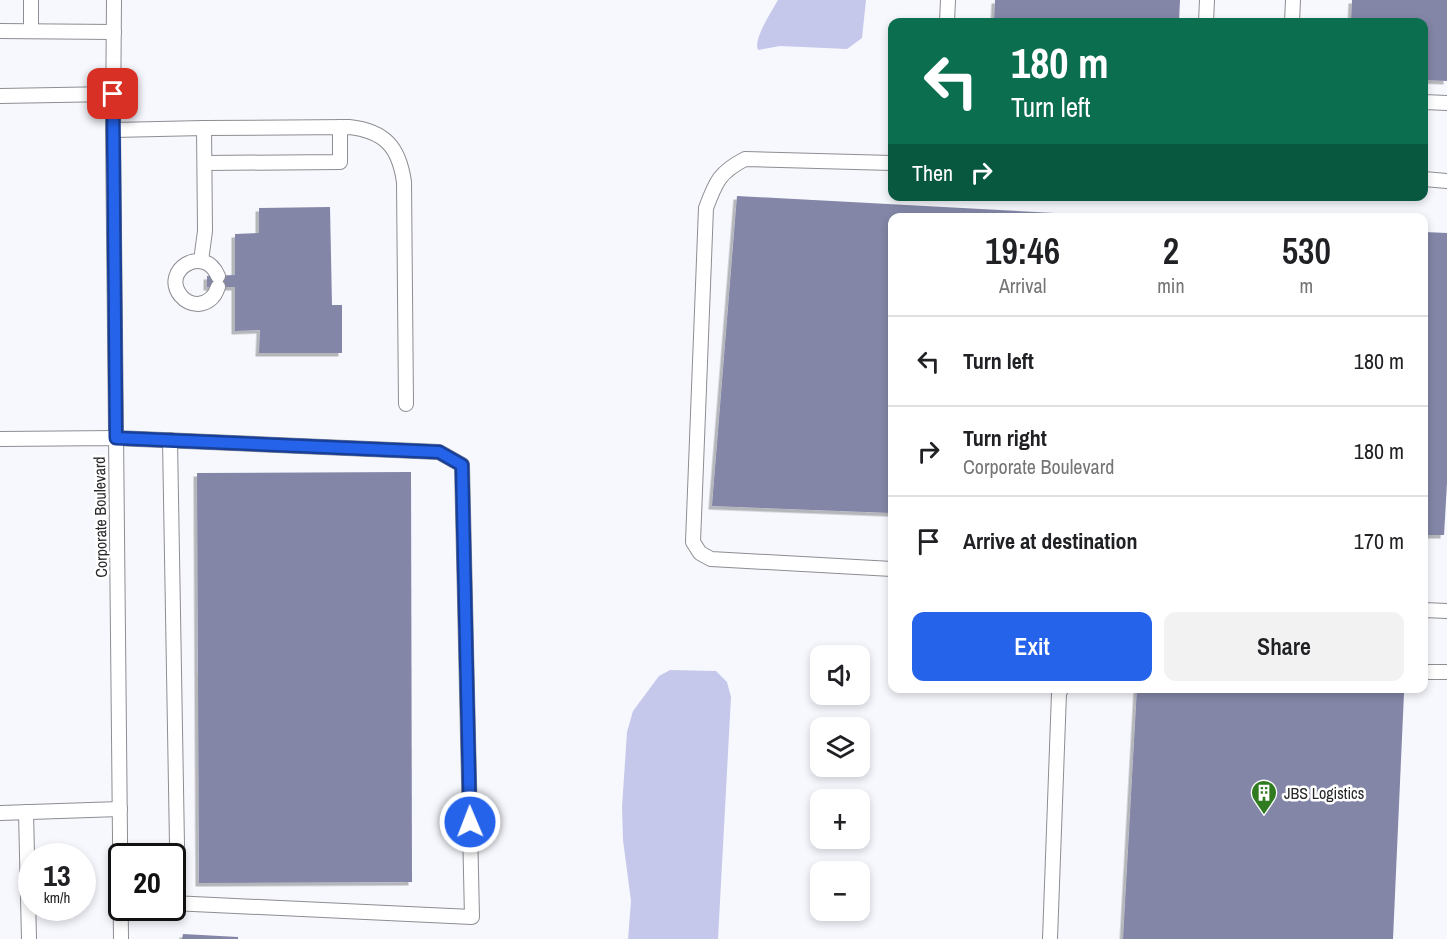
<!DOCTYPE html>
<meta charset="utf-8">
<style>
:root{--surface:#fff;--page:#f2f2f2;--text:#202124;--muted:#757577;--line:#e0e0e0;--accent:#2563eb}
body{margin:0;font-family:"Archivo Narrow",sans-serif;background:var(--page);color:var(--text);height:100vh;display:flex;flex-direction:column;font-size:22px;white-space:nowrap}
*{box-sizing:border-box;margin:0}
p{font-size:20px;color:var(--muted)}
.icon{flex:none;width:33px;height:33px;fill:none;stroke:currentColor;stroke-width:2;stroke-linecap:round;stroke-linejoin:round}
.map{position:relative;flex:1;overflow:hidden}
.sheet{position:absolute;left:888px;top:213px;width:540px;height:480px;display:flex;flex-direction:column;background:var(--surface);border-radius:12px;box-shadow:0 3px 9px #0003}
.sheet>*{flex:none}
.guide{position:absolute;left:888px;top:18px;width:540px;height:183px;border-radius:12px;box-shadow:0 3px 9px #0003;background:#0b6e4f;color:#fff;overflow:hidden}
.fabs{position:absolute;left:810px;top:645px;display:grid;gap:12px}
.fabs a{display:grid;place-items:center;width:60px;height:60px;border-radius:12px;background:var(--surface);box-shadow:0 3px 9px #0003;font-size:30px}
.speed{position:absolute;left:18px;top:843px;display:flex;gap:12px;font-size:30px;font-weight:700;text-align:center}
.speed>*{display:grid;place-content:center;width:78px;height:78px;border-radius:50%;background:var(--surface);box-shadow:0 3px 9px #0003;line-height:1}
.speed small{font-size:15px;font-weight:400}
.speed .limit{border:3px solid #111;border-radius:9px;background:#fff;color:#111}
.pin{position:absolute;display:grid;place-items:center;width:51px;height:51px;color:#fff;margin:-26px;border-radius:12px;box-shadow:0 3px 9px #0006}
.me{position:absolute;width:66px;margin:-33px;rotate:359deg;stroke-linejoin:round;filter:drop-shadow(0 0 4px #0008)}
.turn{display:flex;align-items:center;gap:21px;height:126px;padding:0 24px;font-size:27px}
.turn .icon{width:78px;height:78px;stroke-width:2.5}
.turn b{display:block;font-size:42px;line-height:51px}
.then{display:flex;align-items:center;height:57px;padding:0 24px;background:#0003;gap:12px;font-size:22px}
.eta{display:flex;justify-content:space-evenly;align-items:center;height:102px;text-align:center}
.eta b{font-size:36px;font-weight:600;line-height:42px}
.primary-button{display:flex;gap:12px;margin-top:auto;padding:12px 24px}
.primary-button a{flex:1;height:69px;border-radius:12px;background:var(--accent);color:#fff;font-size:24px;font-weight:600;line-height:69px;text-align:center}
.primary-button a+a{background:var(--page);color:var(--text)}
ul{padding:0;list-style:none}
li{display:flex;align-items:center;gap:18px;height:90px;padding:0 24px;border-top:2px solid var(--line)}
li div{flex:1}
li b{display:block;font-size:22px}
li em{font-style:normal}
.map>svg:first-child{display:block}
</style>
<div class="map">
<svg width="1447" height="939" viewBox="0 0 1447 939">
<defs>
<filter id="shadow"><feDropShadow dx="-3.5" dy="3.5" stdDeviation="0" flood-color="#0004"/></filter>
</defs>
<rect width="100%" height="100%" fill="#f7f8fe"/>
<!-- water -->
<g fill="#c5c8ea">
<path d="M 778,0 L 866,0 L 862,38 L 847,49 L 780,46 L 758,50 C 753,39 772,11 778,0 Z"/>
<polygon points="670,670 716,671 727,682 731,697 718,939 628,939 631,901 623,840 622,807 627,732 633,711 659,676"/>
</g>
<!-- building -->
<g fill="#8386a6" filter="url(#shadow)">
<polygon points="995,0 1180,0 1179,22 994,22"/>
<polygon points="1352,0 1447,0 1447,81 1424,80 1424,22 1351,22"/>
<polygon points="737,196 1112,216 1112,218 892,218 892,513 712,506"/>
<polygon points="330,207 332,305 342,305 342,353 259,353 260,330 235,331 235,287 207,287 207,276 235,275 235,234 259,233 259,208"/>
<polygon points="1424,232 1447,233 1447,483 1444,535 1424,535"/>
<polygon points="411,472 412,882 199,883 197,473"/>
<polygon points="1137,688 1285,688 1404,693 1393,939 1123,939"/>
<polygon points="183,934 238,937 238,939 182,939"/>
</g>
<g fill="none" stroke-linecap="round" stroke-linejoin="round">
<defs>
<g id="minor">
<polyline points="31,0 31,31"/>
<polyline points="114,0 113,130 121,939"/>
<polyline points="947,22 948,0"/>
<polyline points="1206,22 1207,0"/>
<polyline points="1292,22 1293,0"/>
<polyline points="0,31 114,32"/>
<polyline points="0,96 113,94"/>
<polyline points="1424,102 1447,103"/>
<path d="M 204,128 L 349,127 C 385,131 399,147 404,182 L 406,404"/>
<polyline points="113,130 204,128 205,231 201,261"/>
<polyline points="205,163 340,162 340,127"/>
<path d="M 892,163 L 745,159 C 720,172 716,181 706,208 L 693,542 L 700,553 L 711,559 L 892,569"/>
<polyline points="1424,179 1447,181"/>
<path d="M 218,276 C 204,243 160,271 181,296 C 185,301 192,304 198,304 C 209,303 215,296 218,287"/>
<polyline points="0,439 116,438 439,452 462,465 472,917 172,903"/>
<polyline points="170,440 178,903"/>
<polyline points="1424,610 1447,611"/>
<polyline points="1424,672 1447,672"/>
<polyline points="26,812 29,939"/>
<polyline points="0,813 120,809"/>
<polyline points="1050,939 1059,693 1062,688"/>
</g>
</defs>
<!-- minor casing -->
<use href="#minor" stroke="#8d8d93" stroke-width="16"/>
<!-- minor -->
<use href="#minor" stroke="#fff" stroke-width="14"/>
</g>
<g fill="none" stroke-linecap="round" stroke-linejoin="round">
<defs>
<polyline id="route" points="113,94 116,438 439,452 462,465 470,822"/>
</defs>
<!-- route casing -->
<use href="#route" stroke="#184099" stroke-width="15"/>
<!-- route -->
<use href="#route" stroke="#2563eb" stroke-width="10"/>
</g>
<!-- icons -->
<defs>
<symbol id="building-pin" viewBox="-11 -11 22 30"><path d="M0 17L-7.5 6A9.5 9.5 0 1 1 7.5 6Z" fill="#307a20" stroke="#fff"/><path d="M-4-6H4V6H1V3H-1V6H-4ZM-2.5-4.3h1.7v1.8h-1.7ZM.8-4.3h1.7v1.8H.8ZM-2.5-1h1.7V.8h-1.7ZM.8-1h1.7V.8H.8Z" fill="#fff"/></symbol>
</defs>
<g fill-rule="evenodd">
<use href="#building-pin" x="1249" y="778" width="30" height="40"/>
</g>
<g text-anchor="middle" stroke-width="5" stroke-linejoin="round" paint-order="stroke">
<!-- street labels -->
<g font-size="16" fill="#29292c" stroke="#fff">
<text transform="translate(100 517) rotate(-91)" y="6">Corporate Boulevard</text>
</g>
<!-- poi labels -->
<g font-size="16" fill="#29292c" stroke="#fff" text-anchor="start">
<text x="1284" y="799">JBS Logistics</text>
</g>
</g>
</svg>
<div class="fabs">
<a><svg class="icon" aria-label="sound" viewBox="0 0 24 24"><path d="M4 9h4l5-4v14l-5-4H4zM17 9q2 3 0 6"/></svg></a>
<a><svg class="icon" aria-label="layers" viewBox="0 0 24 24"><path d="M12 4l9 5-9 5-9-5zM3 14l9 5 9-5"/></svg></a>
<a>+</a>
<a>−</a>
</div>
<div class="speed"><div>13<small>km/h</small></div><div class="limit">20</div></div>
<div class="pin" style="left:113px;top:94px;background:#d93025"><svg class="icon" aria-label="arrive" viewBox="0 0 24 24"><path d="M6 21V4h12l-3 4 3 4H6"/></svg></div>
<svg class="me" style="left:470px;top:822px" viewBox="-20 -20 40 40"><circle r="17" fill="#2563eb" stroke="#fff" stroke-width="3"/><path d="M0-11L8 9 0 5-8 9z" fill="#fff"/></svg>
<div class="guide">
<div class="turn"><svg class="icon" aria-label="left" viewBox="0 0 24 24"><path d="M17 20v-9H6M10 6l-5 5 5 5"/></svg><div><b>180 m</b>Turn left</div></div>
<div class="then">Then<svg class="icon" aria-label="right" viewBox="0 0 24 24"><path d="M7 20v-9h11M14 6l5 5-5 5"/></svg></div>
</div>
<section class="sheet">
<div class="eta">
<div><b>19:46</b><p>Arrival</p></div>
<div><b>2</b><p>min</p></div>
<div><b>530</b><p>m</p></div>
</div>
<ul>
<li><svg class="icon" aria-label="left" viewBox="0 0 24 24"><path d="M17 20v-9H6M10 6l-5 5 5 5"/></svg><div><b>Turn left</b></div><em>180 m</em></li>
<li><svg class="icon" aria-label="right" viewBox="0 0 24 24"><path d="M7 20v-9h11M14 6l5 5-5 5"/></svg><div><b>Turn right</b><p>Corporate Boulevard</p></div><em>180 m</em></li>
<li><svg class="icon" aria-label="arrive" viewBox="0 0 24 24"><path d="M6 21V4h12l-3 4 3 4H6"/></svg><div><b>Arrive at destination</b></div><em>170 m</em></li>
</ul>
<div class="primary-button"><a>Exit</a><a>Share</a></div>
</section>
</div>
